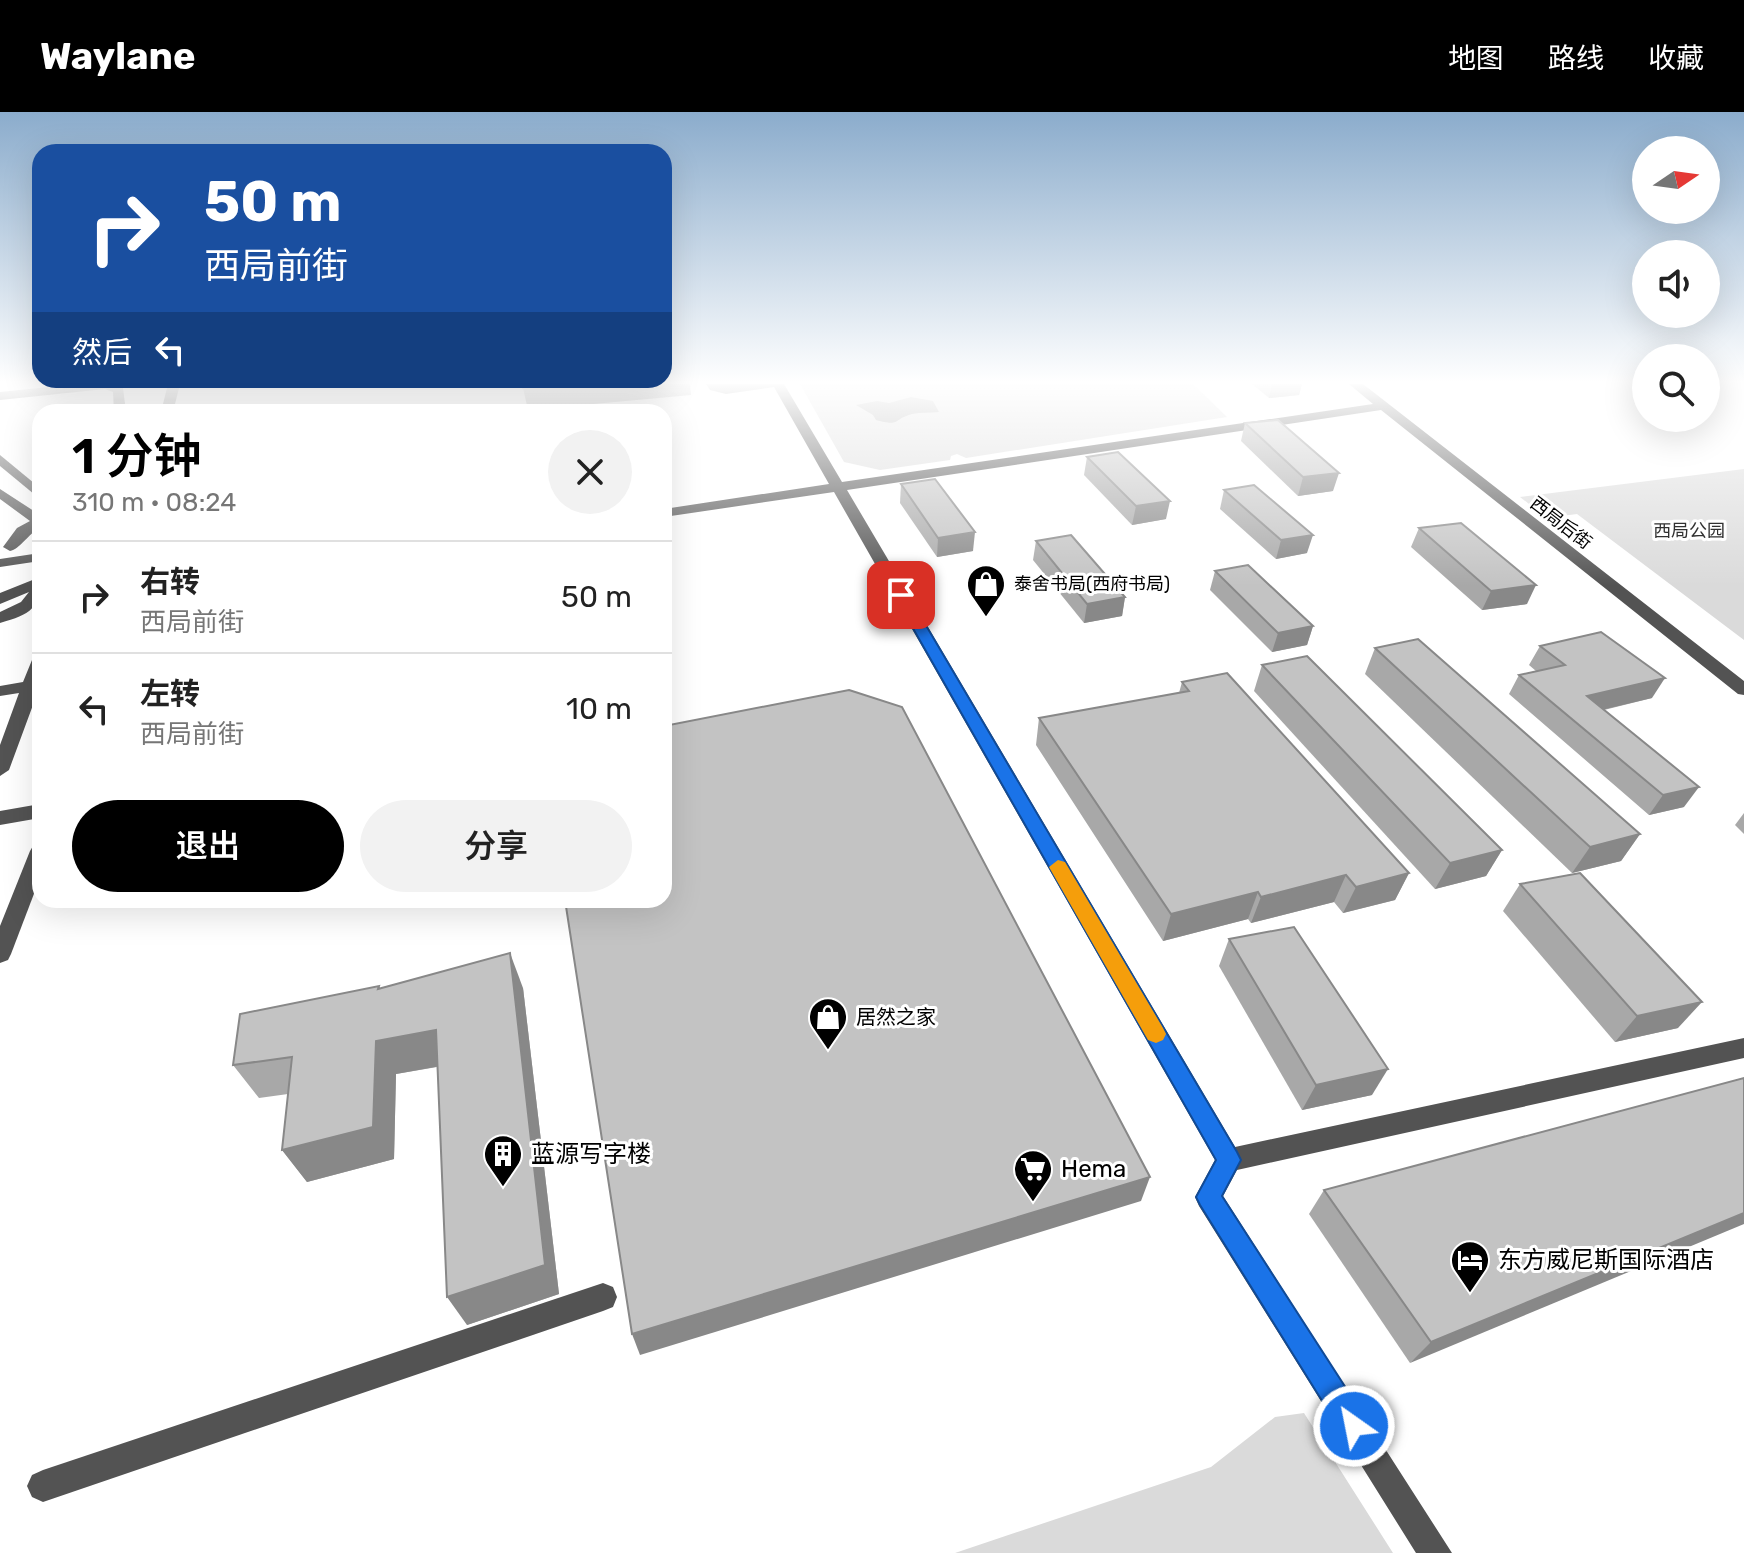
<!DOCTYPE html>
<html lang="zh">
<meta charset="utf-8">
<style>
:root{--surface:#fff;--page:#f2f2f2;--text:#222;--muted:#767676;--line:#e0e0e0;--accent:#000}
body{margin:0;font-family:Rubik,"Noto Sans SC",sans-serif;background:var(--page);color:var(--text);height:100vh;display:flex;flex-direction:column;font-size:30px;white-space:nowrap}
*{box-sizing:border-box;margin:0}
p{font-size:26px;color:var(--muted)}
.icon{flex:none;width:44px;height:44px;fill:none;stroke:currentColor;stroke-width:2;stroke-linecap:round;stroke-linejoin:round}
.map{position:relative;flex:1;overflow:hidden}
.panel{position:absolute;left:32px;top:292px;width:640px;height:504px;display:flex;flex-direction:column;background:var(--surface);border-radius:24px;box-shadow:0 8px 32px #0002}
.panel>*{flex:none}
.banner{position:absolute;left:32px;top:32px;width:640px;height:244px;border-radius:24px;box-shadow:0 8px 32px #0002;background:#1a4fa0;color:#fff;overflow:hidden}
.needle{width:52px;rotate:77deg}
.fabs{position:absolute;left:1632px;top:24px;display:grid;gap:16px}
.fabs a{display:grid;place-items:center;width:88px;height:88px;border-radius:50%;background:var(--surface);box-shadow:0 8px 32px #0002;font-size:40px}
.pin{position:absolute;display:grid;place-items:center;width:68px;height:68px;color:#fff;margin:-34px;border-radius:16px;box-shadow:0 4px 12px #0006}
.me{position:absolute;width:88px;margin:-44px;rotate:327deg;stroke-linejoin:round;filter:drop-shadow(0 0 6px #0008)}
.turn{display:flex;align-items:center;gap:28px;height:168px;padding:0 40px;font-size:36px}
.turn .icon{width:104px;height:104px;stroke-width:2.5}
.turn b{display:block;font-size:56px;line-height:68px}
.then{display:flex;align-items:center;height:76px;padding:0 40px;background:#0003;gap:16px;font-size:30px}
.round{display:grid;place-items:center;flex:none;width:84px;height:84px;border-radius:42px;background:var(--page)}
.head{display:flex;align-items:center;justify-content:space-between;height:136px;padding:0 40px}
h1{font-size:48px;font-weight:600;line-height:60px;color:var(--accent)}
.button{display:flex;gap:16px;margin-top:auto;padding:16px 40px}
.button a{flex:1;height:92px;border-radius:48px;background:var(--accent);color:#fff;font-size:32px;font-weight:600;line-height:92px;text-align:center}
.button a+a{background:var(--page);color:var(--text)}
ul{padding:0;list-style:none}
li{display:flex;align-items:center;gap:24px;height:112px;padding:0 40px;border-top:2px solid var(--line)}
li div{flex:1}
li b{display:block;font-size:30px}
li em{font-style:normal}
header{display:flex;align-items:center;gap:48px;box-sizing:border-box;height:112px;padding:0 40px;background:var(--accent);color:#fff}
header strong{font-size:38px}
nav{display:flex;gap:44px;margin-inline-start:auto;font-size:28px}
.map>svg:first-child{display:block}
</style>
<header>
<strong>Waylane</strong>
<nav><a>地图</a><a>路线</a><a>收藏</a></nav>
</header>
<div class="map">
<svg width="1744" height="1441" viewBox="0 0 1744 1441">
<rect width="100%" height="100%" fill="#fff"/>
<!-- green -->
<g fill="#dadada">
<polygon points="800,272 1193,272 1227,305 966,346 957,342 951,344 950,348 880,358 844,350"/>
<polygon points="1744,357 1744,528 1577,402 1547,406 1520,385"/>
<polygon points="1304,1301 1393,1441 955,1441 1211,1355 1275,1305"/>
</g>
<!-- water -->
<path fill="#a1a1a1" d="M 911,285 L 933,289 L 939,300 C 930,301 921,300 912,302 C 893,307 901,315 876,308 L 873,303 L 856,293 L 877,289 L 889,291 Z"/>
<g fill="none" stroke-linecap="round" stroke-linejoin="round">
<!-- minor -->
<g fill="#535353" fill-rule="evenodd">
<polygon points="78,272 115,272 123,276 126,300 114,300 113,280 105,277 0,288 0,280"/>
<polygon points="168,272 180,272 173,300 161,300"/>
<polygon points="706,272 784,272 842,370 1373,292 1349,272 1363,272 1744,569 1744,583 1738,582 1381,298 847,378 1235,1035 1744,926 1744,946 1237,1058 1223,1084 1452,1441 1416,1441 1199,1094 1195,1085 1215,1048 834,380 664,405 664,397 829,372 774,275 726,282 710,278"/>
<polygon points="0,343 40,376 40,387 0,354"/>
<path d="M 0,377 L 40,403 L 40,416 C 28,422 20,437 10,439 L 3,435 L 17,416 L 30,409 L 0,387 Z"/>
<polygon points="40,441 40,449 0,455 0,447"/>
<path d="M 40,465 C 40,497 31,502 0,511 L 0,500 L 21,490 L 29,480 L 0,492 L 0,481 Z"/>
<polygon points="40,543 40,574 9,658 0,664 0,633 19,581 0,584 0,574 23,570 32,548"/>
<polygon points="40,692 40,706 0,713 0,699"/>
<polygon points="40,732 40,766 11,842 8,848 0,851 0,814 30,739 33,734"/>
<polygon points="603,1171 613,1175 617,1185 613,1195 603,1199 43,1390 32,1385 27,1374 32,1363 43,1358"/>
</g>
</g>
<!-- wall -->
<g fill="#a8a8a8">
<polygon points="1252,272 1302,272 1299,283 1269,286"/>
<polygon points="1245,311 1333,379 1298,384 1241,329"/>
<polygon points="1087,345 1166,407 1132,413 1084,363"/>
<polygon points="901,372 973,439 937,445 900,391"/>
<polygon points="1224,378 1307,441 1276,447 1220,397"/>
<polygon points="1419,416 1527,492 1482,498 1411,435"/>
<polygon points="1036,429 1125,485 1122,504 1084,511 1033,448"/>
<polygon points="1215,459 1313,514 1307,533 1272,540 1210,478"/>
<polygon points="1540,534 1652,586 1604,598 1684,695 1649,703 1509,582 1519,563 1536,559 1529,553"/>
<polygon points="1375,536 1640,722 1621,749 1572,761 1365,562"/>
<polygon points="1262,553 1502,738 1486,764 1435,777 1254,579"/>
<polygon points="1182,570 1409,761 1395,788 1343,801 1334,790 1251,811 1248,807 1163,829 1036,633 1039,606 1179,581"/>
<polygon points="1744,701 1744,722 1735,713"/>
<polygon points="1520,772 1678,916 1615,930 1503,799"/>
<polygon points="1229,827 1372,983 1302,998 1219,854"/>
<polygon points="379,874 380,877 523,876 559,1182 467,1213 437,955 396,962 394,1047 307,1070 282,1038 288,982 259,986 233,953"/>
<polygon points="1744,966 1410,1251 1309,1102 1324,1078"/>
</g>
<!-- shaded-wall -->
<g fill="#888">
<polygon points="560,272 690,272 691,283 528,298 523,276"/>
<polygon points="1272,272 1302,272 1299,283 1269,286"/>
<polygon points="1339,361 1333,379 1298,384 1303,365"/>
<polygon points="1170,389 1166,407 1132,413 1136,394"/>
<polygon points="975,420 973,439 937,445 938,426"/>
<polygon points="1313,423 1307,441 1276,447 1281,428"/>
<polygon points="1536,473 1527,492 1482,498 1491,479"/>
<polygon points="1125,485 1122,504 1084,511 1087,492"/>
<polygon points="1313,514 1307,533 1272,540 1278,521"/>
<polygon points="1665,566 1652,586 1576,604 1587,584"/>
<polygon points="1699,675 1684,695 1649,703 1663,683"/>
<polygon points="1640,722 1621,749 1572,761 1590,735"/>
<polygon points="1502,738 1486,764 1435,777 1450,751"/>
<polygon points="1409,761 1395,788 1343,801 1356,775"/>
<polygon points="1346,763 1334,790 1251,811 1261,785"/>
<polygon points="1258,780 1248,807 1163,829 1171,802"/>
<polygon points="510,841 523,876 559,1182 467,1213 447,1185"/>
<polygon points="1702,890 1678,916 1615,930 1637,904"/>
<polygon points="436,918 452,952 396,962 394,1047 307,1070 282,1038 376,929"/>
<polygon points="1388,957 1372,983 1302,998 1316,973"/>
<polygon points="1150,1065 1141,1089 640,1243 632,1222"/>
<polygon points="1744,1101 1744,1112 1410,1251 1431,1230"/>
</g>
<!-- building -->
<g fill="#c3c3c3" stroke="#888" stroke-width="2">
<polygon points="523,272 560,272 523,276"/>
<polygon points="1278,308 1339,361 1303,365 1245,311"/>
<polygon points="1118,340 1170,389 1136,394 1087,345"/>
<polygon points="935,367 975,420 938,426 901,372"/>
<polygon points="1254,373 1313,423 1281,428 1224,378"/>
<polygon points="1461,411 1536,473 1491,479 1419,416"/>
<polygon points="1071,423 1125,485 1087,492 1036,429"/>
<polygon points="1248,453 1313,514 1278,521 1215,459"/>
<polygon points="1601,520 1665,566 1587,584 1699,675 1663,683 1519,563 1565,553 1540,534"/>
<polygon points="1418,527 1640,722 1590,735 1375,536"/>
<polygon points="1307,544 1502,738 1450,751 1262,553"/>
<polygon points="1227,561 1409,761 1356,775 1346,763 1261,785 1258,780 1171,802 1039,606 1189,579 1182,570"/>
<polygon points="849,578 902,595 1150,1065 632,1222 565,788 664,788 664,614"/>
<polygon points="1580,761 1702,890 1637,904 1520,772"/>
<polygon points="1294,815 1388,957 1316,973 1229,827"/>
<polygon points="510,841 545,1153 447,1185 436,918 376,929 373,1015 282,1038 292,945 233,953 240,902 379,874 378,877"/>
<polygon points="1744,966 1744,1101 1431,1230 1324,1078"/>
</g>
<!-- sky -->
<linearGradient id="sky" x2="0" y2="1"><stop stop-color="#8baccc"/><stop offset="0.57" stop-color="#fff"/><stop offset="1" stop-color="#fff" stop-opacity="0"/></linearGradient>
<rect width="1744" height="474" fill="url(#sky)"/>
<!-- route -->
<polygon fill="#1a73e8" stroke="#114b97" stroke-width="2" points="901,479 908,483 1237,1040 1241,1048 1222,1084 1364,1304 1368,1314 1364,1324 1354,1328 1344,1324 1200,1093 1196,1085 1216,1048 894,483"/>
<!-- slow -->
<polygon fill="#f59e0b" points="1058,748 1065,750 1163,916 1166,922 1163,928 1156,931 1148,928 1049,755"/>
<!-- icons -->
<defs>
<symbol id="shop-pin" viewBox="-11 -11 22 30"><path d="M0 17L-7.5 6A9.5 9.5 0 1 1 7.5 6Z" fill="#000" stroke="#fff"/><path d="M-5-2.5h2.3a2.7 3.5 0 0 1 5.4 0H5L5.5 6h-11ZM-1.5-2.5h3a1.5 2.3 0 0 0-3 0Z" fill="#fff"/></symbol>
<symbol id="building-pin" viewBox="-11 -11 22 30"><path d="M0 17L-7.5 6A9.5 9.5 0 1 1 7.5 6Z" fill="#000" stroke="#fff"/><path d="M-4-6H4V6H1V3H-1V6H-4ZM-2.5-4.3h1.7v1.8h-1.7ZM.8-4.3h1.7v1.8H.8ZM-2.5-1h1.7V.8h-1.7ZM.8-1h1.7V.8H.8Z" fill="#fff"/></symbol>
<symbol id="supermarket-pin" viewBox="-11 -11 22 30"><path d="M0 17L-7.5 6A9.5 9.5 0 1 1 7.5 6Z" fill="#000" stroke="#fff"/><path d="M-6-5.5h2.5l.6 2H6L4.5 2H-2.5L-4.4-4H-6ZM-1.5 3.2a1.3 1.3 0 1 0 .1 0ZM3 3.2a1.3 1.3 0 1 0 .1 0Z" fill="#fff"/></symbol>
<symbol id="hotel-pin" viewBox="-11 -11 22 30"><path d="M0 17L-7.5 6A9.5 9.5 0 1 1 7.5 6Z" fill="#000" stroke="#fff"/><path d="M-6-4.5h1.5V1H6V5H4.5V3h-9V5H-6ZM-4 0a1.8 1.8 0 1 1 3.6 0ZM.5 0V-2.5h3Q6-2.5 6 0Z" fill="#fff"/></symbol>
</defs>
<g fill-rule="evenodd">
<use href="#shop-pin" x="964" y="450" width="44" height="60"/>
<use href="#shop-pin" x="806" y="883" width="44" height="60"/>
<use href="#building-pin" x="481" y="1020" width="44" height="60"/>
<use href="#supermarket-pin" x="1011" y="1035" width="44" height="60"/>
<use href="#hotel-pin" x="1448" y="1126" width="44" height="60"/>
</g>
<g text-anchor="middle" stroke-width="6" stroke-linejoin="round" paint-order="stroke">
<!-- far-street labels -->
<g font-size="18" fill="#000" stroke="#fff">
<text transform="translate(1561 411) rotate(38)" y="6">西局后街</text>
</g>
<!-- far-park labels -->
<g font-size="18" fill="#313131" stroke="#fff">
<text x="1689" y="425">西局公园</text>
</g>
<!-- far-poi labels -->
<g font-size="18" fill="#000" stroke="#fff" text-anchor="start">
<text x="1014" y="478">泰舍书局(西府书局)</text>
</g>
<!-- poi labels -->
<g font-size="20" fill="#000" stroke="#fff" text-anchor="start">
<text x="856" y="912">居然之家</text>
</g>
<!-- near-poi labels -->
<g font-size="24" fill="#000" stroke="#fff" text-anchor="start">
<text x="531" y="1050">蓝源写字楼</text>
<text x="1061" y="1065">Hema</text>
<text x="1498" y="1156">东方威尼斯国际酒店</text>
</g>
</g>
</svg>
<div class="fabs">
<a><svg class="needle" viewBox="-14 -14 28 28"><path d="M0-13l5 13h-10z" fill="#e53935"/><path d="M0 13l5-13h-10z" fill="#767676"/></svg></a>
<a><svg class="icon" aria-label="sound" viewBox="0 0 24 24"><path d="M4 9h4l5-4v14l-5-4H4zM17 9q2 3 0 6"/></svg></a>
<a><svg class="icon" aria-label="search" viewBox="0 0 24 24"><circle cx="10" cy="10" r="6"/><path d="M15 15l6 6"/></svg></a>
</div>
<div class="pin" style="left:901px;top:483px;background:#d93025"><svg class="icon" aria-label="arrive" viewBox="0 0 24 24"><path d="M6 21V4h12l-3 4 3 4H6"/></svg></div>
<svg class="me" style="left:1354px;top:1314px" viewBox="-20 -20 40 40"><circle r="17" fill="#1a73e8" stroke="#fff" stroke-width="3"/><path d="M0-11L8 9 0 5-8 9z" fill="#fff"/></svg>
<div class="banner">
<div class="turn"><svg class="icon" aria-label="right" viewBox="0 0 24 24"><path d="M7 20v-9h11M14 6l5 5-5 5"/></svg><div><b>50 m</b>西局前街</div></div>
<div class="then">然后<svg class="icon" aria-label="left" viewBox="0 0 24 24"><path d="M17 20v-9H6M10 6l-5 5 5 5"/></svg></div>
</div>
<section class="panel">
<div class="head"><div><h1>1 分钟</h1><p>310 m · 08:24</p></div><a class="round"><svg class="icon" aria-label="close" viewBox="0 0 24 24"><path d="M6 6l12 12M18 6L6 18"/></svg></a></div>
<ul>
<li><svg class="icon" aria-label="right" viewBox="0 0 24 24"><path d="M7 20v-9h11M14 6l5 5-5 5"/></svg><div><b>右转</b><p>西局前街</p></div><em>50 m</em></li>
<li><svg class="icon" aria-label="left" viewBox="0 0 24 24"><path d="M17 20v-9H6M10 6l-5 5 5 5"/></svg><div><b>左转</b><p>西局前街</p></div><em>10 m</em></li>
</ul>
<div class="button"><a>退出</a><a>分享</a></div>
</section>
</div>
